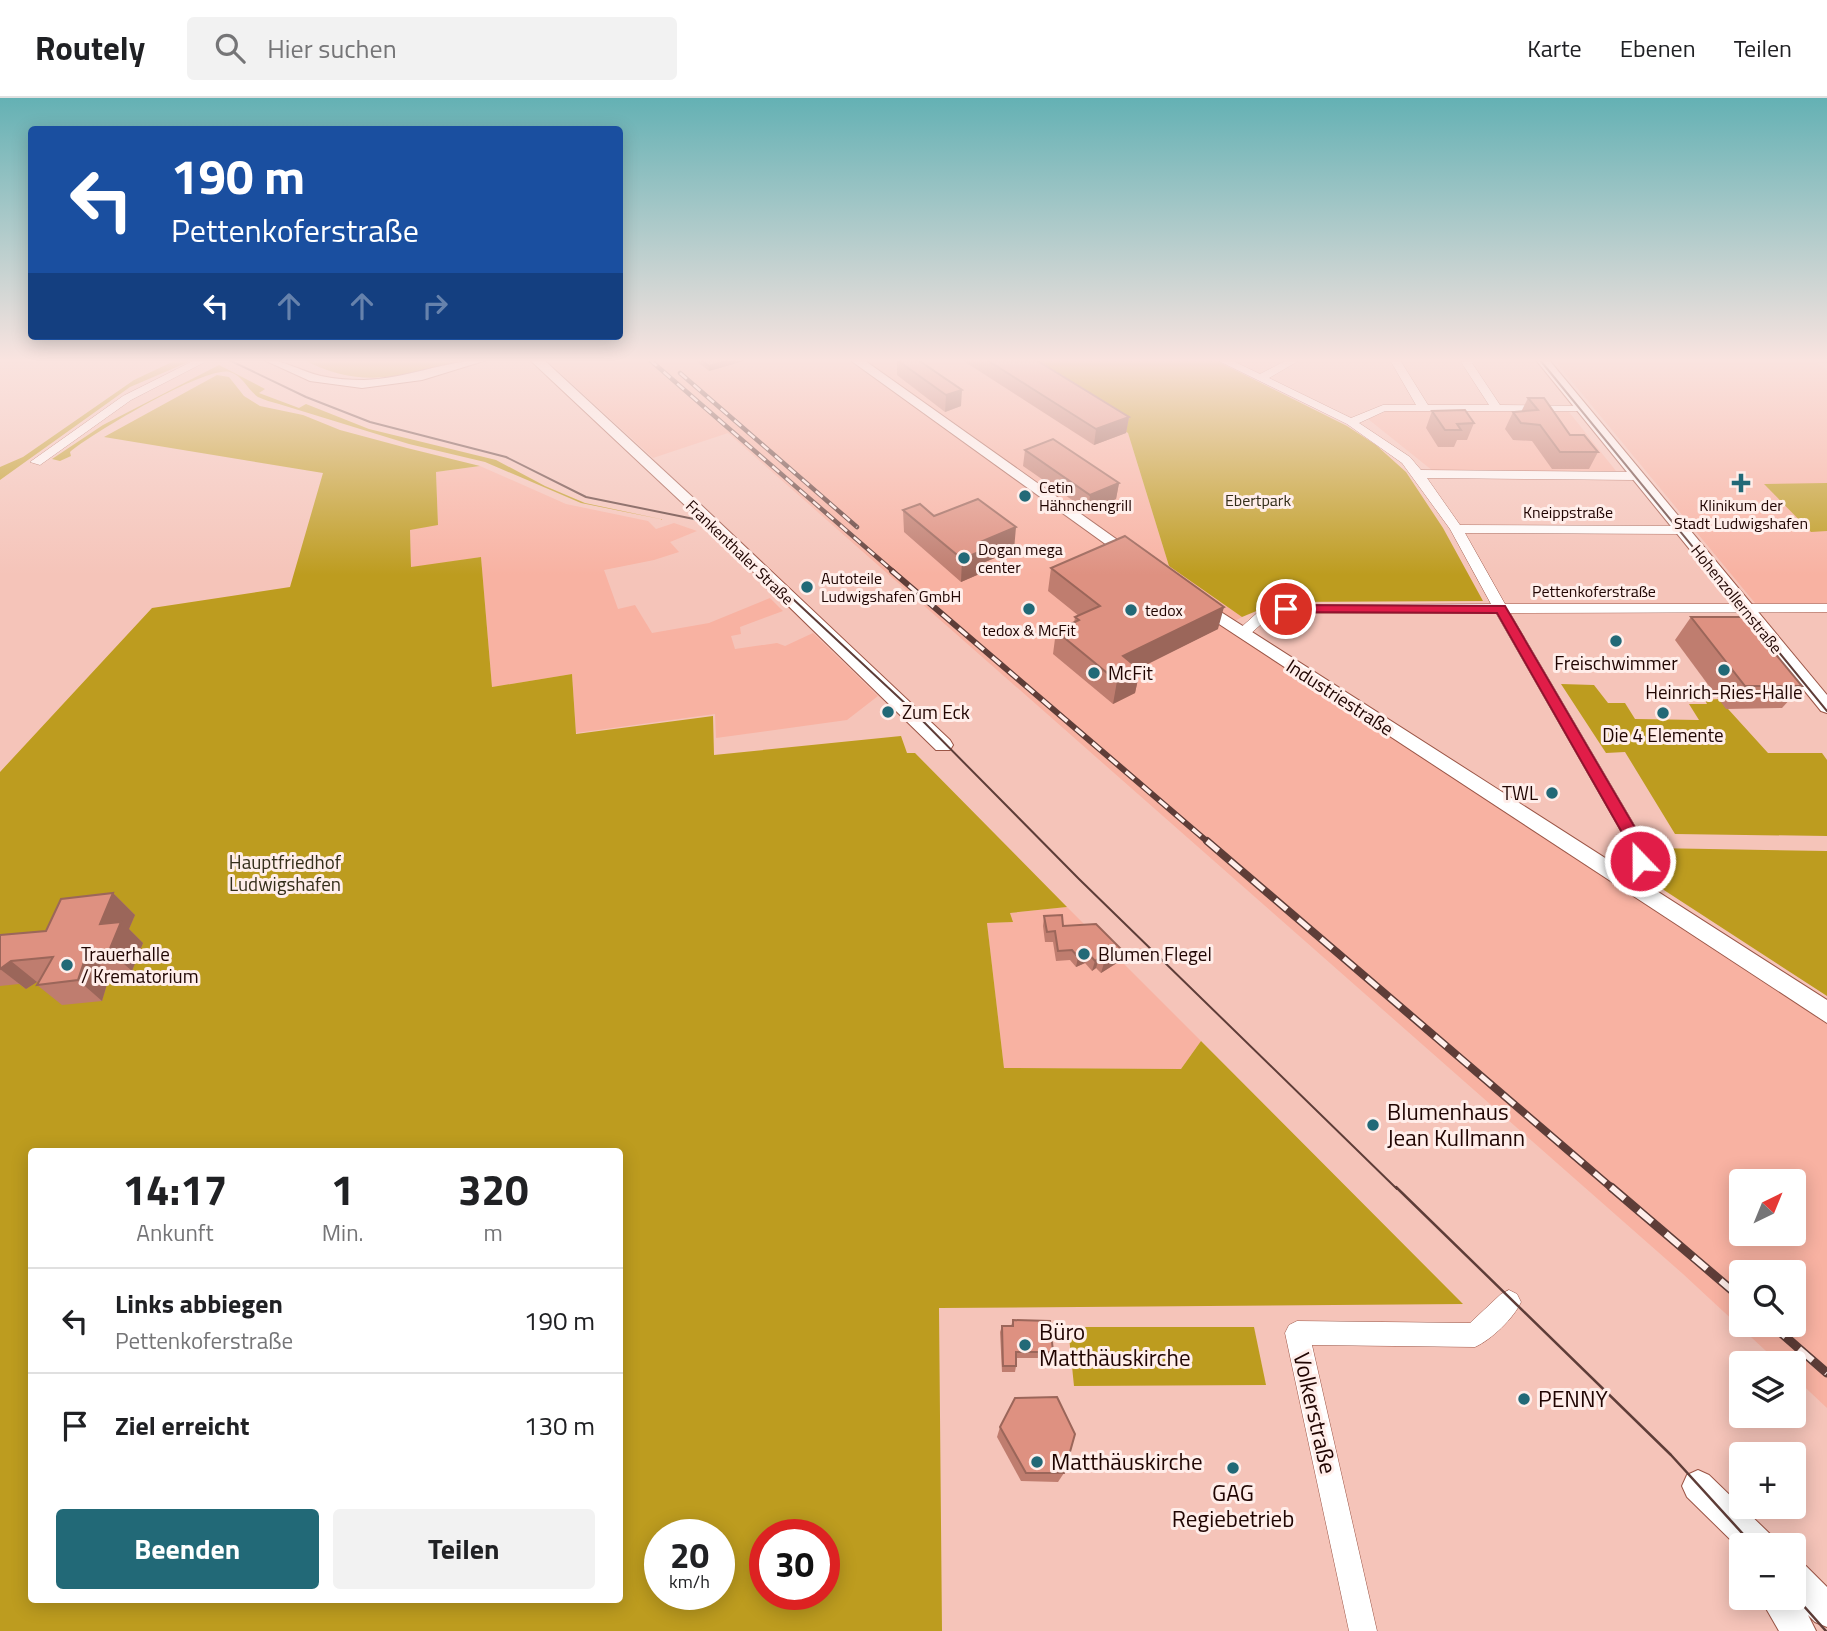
<!DOCTYPE html>
<html lang="de">
<meta charset="utf-8">
<style>
:root{--surface:#fff;--page:#f2f2f2;--text:#202124;--muted:#757577;--line:#e0e0e0;--accent:#226977}
body{margin:0;font-family:"Titillium Web",sans-serif;background:var(--page);color:var(--text);height:100vh;display:flex;flex-direction:column;font-size:26px;white-space:nowrap}
*{box-sizing:border-box;margin:0}
p{font-size:23px;color:var(--muted)}
.icon{flex:none;width:38px;height:38px;fill:none;stroke:currentColor;stroke-width:2;stroke-linecap:round;stroke-linejoin:round}
.map{position:relative;flex:1;overflow:hidden}
.panel{position:absolute;left:28px;top:1050px;width:595px;height:455px;display:flex;flex-direction:column;background:var(--surface);border-radius:7px;box-shadow:0 4px 18px #0003}
.panel>*{flex:none}
.top-card{position:absolute;left:28px;top:28px;width:595px;height:214px;border-radius:7px;box-shadow:0 4px 18px #0003;background:#1a4fa0;color:#fff;overflow:hidden}
.needle{width:46px;rotate:43deg}
.controls{position:absolute;left:1729px;top:1071px;display:grid;gap:14px}
.controls a{display:grid;place-items:center;width:77px;height:77px;border-radius:7px;background:var(--surface);box-shadow:0 4px 18px #0003;font-size:35px}
.speed{position:absolute;left:644px;top:1421px;display:flex;gap:14px;font-size:35px;font-weight:700;text-align:center}
.speed>*{display:grid;place-content:center;width:91px;height:91px;border-radius:50%;background:var(--surface);box-shadow:0 4px 18px #0003;line-height:1}
.speed small{font-size:18px;font-weight:400}
.speed .limit{border:10px solid #d22;background:#fff;color:#111}
.pin{position:absolute;display:grid;place-items:center;width:60px;height:60px;color:#fff;margin:-30px;border:4px solid #fff;border-radius:50%;box-shadow:0 2px 7px #0007}
.me{position:absolute;width:77px;margin:-38px;rotate:338deg;stroke-linejoin:round;filter:drop-shadow(0 0 5px #0008)}
.turn{display:flex;align-items:center;gap:24px;height:147px;padding:0 28px;font-size:32px}
.turn .icon{width:91px;height:91px;stroke-width:2.5}
.turn b{display:block;font-size:49px;line-height:60px}
.lanes{display:flex;align-items:center;height:66px;padding:0 28px;background:#0003;justify-content:center;gap:35px;direction:ltr}
.lanes .off{opacity:.35}
.eta{display:flex;justify-content:space-evenly;align-items:center;height:119px;text-align:center}
.eta b{font-size:42px;font-weight:700;line-height:49px}
.action{display:flex;gap:14px;margin-top:auto;padding:14px 28px}
.action a{flex:1;height:80px;border-radius:7px;background:var(--accent);color:#fff;font-size:28px;font-weight:700;line-height:80px;text-align:center}
.action a+a{background:var(--page);color:var(--text)}
ul{padding:0;list-style:none}
li{display:flex;align-items:center;gap:21px;height:105px;padding:0 28px;border-top:2px solid var(--line)}
li div{flex:1}
li b{display:block;font-size:26px}
li em{font-style:normal}
header{display:flex;align-items:center;gap:42px;box-sizing:border-box;height:98px;padding:0 35px;background:var(--surface);border-bottom:2px solid var(--line)}
header strong{font-size:33px}
nav{display:flex;gap:38px;margin-inline-start:auto;font-size:24px}
.search{width:490px;height:63px;background:var(--page);display:flex;align-items:center;gap:18px;box-sizing:border-box;padding:0 24px;border-radius:7px;color:var(--muted);font-size:26px}
.map>svg:first-child{display:block}
</style>
<header>
<strong>Routely</strong>
<div class="search"><svg class="icon" aria-label="search" viewBox="0 0 24 24"><circle cx="10" cy="10" r="6"/><path d="M15 15l6 6"/></svg>Hier suchen</div>
<nav><a>Karte</a><a>Ebenen</a><a>Teilen</a></nav>
</header>
<div class="map">
<svg width="1827" height="1533" viewBox="0 0 1827 1533">
<rect width="100%" height="100%" fill="#f5c4b9"/>
<!-- built -->
<g fill="#f8b2a2" fill-rule="evenodd">
<path d="M 546,262 L 1011,262 L 1128,335 L 1169,468 L 1242,519 L 1224,529 L 1827,926 L 1827,1310 L 1794,1279 L 1794,1265 L 1779,1265 L 1683,1176 L 728,335 L 653,360 ZM 1741,1083 L 1794,1083 L 1794,1136 L 1741,1136 ZM 1741,1174 L 1794,1174 L 1794,1227 L 1741,1227 Z"/>
<polygon points="1554,262 1814,262 1827,273 1827,505 1755,505"/>
<polygon points="1387,313 1569,314 1616,373 1433,373 1368,321"/>
<polygon points="480,368 566,406 648,423 656,431 674,425 697,433 670,444 679,454 654,462 604,472 618,511 635,507 652,535 709,525 770,500 783,513 740,529 741,536 731,538 735,551 777,545 785,548 813,535 878,598 847,622 716,640 715,616 576,635 572,576 492,589 481,459 411,470 410,431 438,426 436,374"/>
<polygon points="1067,809 1201,943 1181,971 1004,970 987,825 1012,824 1010,815"/>
</g>
<!-- green -->
<g fill="#bd9c1f" fill-rule="evenodd">
<polygon points="172,262 193,262 130,289 0,382 0,369 23,359 134,282 172,264"/>
<path d="M 304,262 L 463,262 C 403,278 362,292 304,262 Z"/>
<polygon points="1011,262 1215,262 1347,328 1376,347 1406,374 1443,430 1483,503 1278,504 1242,519 1169,468 1128,335"/>
<path d="M 219,267 L 265,291 L 259,295 L 299,310 L 306,306 L 369,331 L 496,362 L 545,388 L 585,405 L 665,422 L 581,405 L 485,364 L 409,346 L 279,306 C 272,304 264,302 258,299 C 247,291 243,278 230,274 C 206,267 91,336 70,354 L 71,358 L 60,363 L 52,361 L 103,327 Z"/>
<path d="M 217,277 L 229,279 L 244,298 L 260,308 L 303,317 L 340,332 L 407,350 L 480,368 L 436,374 L 438,427 L 410,432 L 411,469 L 481,459 L 492,589 L 572,576 L 576,636 L 713,618 L 714,657 L 901,638 L 907,655 L 915,655 L 1067,809 L 1010,815 L 1013,824 L 987,825 L 1004,970 L 1181,971 L 1201,943 L 1463,1206 L 939,1210 L 942,1533 L 0,1533 L 0,674 L 152,510 L 290,489 L 323,375 L 104,339 ZM 32,1054 L 620,1054 L 620,1502 L 32,1502 ZM 660,1437 L 719,1437 L 719,1496 L 660,1496 ZM 765,1437 L 824,1437 L 824,1496 L 765,1496 Z"/>
<polygon points="1827,385 1827,433 1811,434 1764,386"/>
<polygon points="1561,586 1594,587 1608,605 1625,605 1635,621 1699,622 1689,606 1707,606 1705,602 1719,601 1768,655 1822,655 1827,662 1827,738 1675,736 1625,654 1606,655"/>
<polygon points="1652,750 1827,753 1827,898 1650,783 1653,767"/>
<polygon points="1068,1229 1254,1229 1266,1287 1074,1288"/>
</g>
<g fill="none" stroke-linecap="round" stroke-linejoin="round">
<defs>
<g id="minor">
<polygon points="195,262 209,262 131,302 40,367 30,364 123,298"/>
<polygon points="1217,262 1231,262 1260,276 1287,262 1300,262 1269,280 1351,320 1383,307 1416,307 1390,262 1400,262 1428,307 1489,307 1461,264 1478,262 1472,265 1500,307 1585,308 1587,310 1581,313 1385,313 1359,325 1410,359 1421,372 1636,374 1642,378 1636,382 1427,380 1460,427 1681,428 1687,432 1681,436 1465,435 1505,506 1827,506 1827,514 1510,515 1645,745 1649,763 1630,788 1618,788 1615,783 1631,762 1628,746 1496,515 1287,515 1267,521 1248,538 1238,538 1238,532 1257,515 1286,507 1491,506 1450,431 1402,365 1347,326"/>
<path d="M 1509,1192 L 1517,1196 L 1521,1204 C 1514,1220 1491,1242 1475,1249 L 1312,1247 L 1377,1533 L 1349,1533 L 1285,1235 L 1289,1227 L 1297,1223 L 1470,1225 L 1501,1196 Z"/>
</g>
<g id="tertiary">
<path d="M 264,262 C 285,262 300,273 321,278 C 335,281 350,282 364,282 C 406,281 446,262 487,262 L 422,282 L 362,290 L 310,283 Z"/>
<polygon points="530,262 544,262 700,406 950,642 953,647 950,652 936,652 690,412"/>
<polygon points="850,262 864,262 1143,460 1141,463 1129,463"/>
<polygon points="1536,262 1549,262 1827,597 1827,615 1821,613"/>
<polygon points="1199,500 1827,902 1827,925 1193,509 1191,505"/>
<polygon points="1698,1372 1709,1377 1770,1436 1775,1447 1741,1447 1741,1452 1687,1399 1682,1388 1687,1377"/>
<polygon points="1794,1464 1806,1468 1827,1489 1827,1529 1815,1524 1808,1517 1816,1533 1779,1533 1760,1500 1794,1500"/>
</g>
</defs>
<!-- minor casing -->
<use href="#minor" stroke="#9b5546" stroke-width="1"/>
<!-- tertiary casing -->
<use href="#tertiary" stroke="#9b5546" stroke-width="2"/>
<!-- minor -->
<use href="#minor" fill="#fff" fill-rule="evenodd"/>
<!-- tertiary -->
<use href="#tertiary" fill="#fff" fill-rule="evenodd"/>
<!-- tram-far1 -->
<g stroke="#5e3d38" stroke-width="2">
<polyline points="229,262 306,299 370,324 506,359 586,399 694,421 719,432 909,609 1079,781 1397,1091"/>
<polyline points="1540,262 1827,613"/>
</g>
<!-- tram -->
<g stroke="#5e3d38" stroke-width="2.5">
<polyline points="1396,1089 1671,1357 1753,1447"/>
<polyline points="1794,1497 1826,1533"/>
</g>
<defs>
<g id="rail-far3">
<polyline points="650,262 894,474"/>
<polyline points="680,275 857,429"/>
</g>
<polyline id="rail-far2" points="892,473 1209,745"/>
<polyline id="rail-far1" points="1207,743 1613,1091"/>
<g id="rail">
<polyline points="1611,1089 1741,1200"/>
<polyline points="1772,1227 1827,1275"/>
</g>
</defs>
<!-- rail-far3 casing -->
<use href="#rail-far3" stroke="#5e3d38" stroke-width="4.5"/>
<!-- rail-far2 casing -->
<use href="#rail-far2" stroke="#5e3d38" stroke-width="6"/>
<!-- rail-far1 casing -->
<use href="#rail-far1" stroke="#5e3d38" stroke-width="8"/>
<!-- rail casing -->
<use href="#rail" stroke="#5e3d38" stroke-width="9"/>
<!-- rail-far3 -->
<use href="#rail-far3" stroke="#ffeeea" stroke-width="2.5" stroke-dasharray="9" stroke-linecap="butt"/>
<!-- rail-far2 -->
<use href="#rail-far2" stroke="#ffeeea" stroke-width="3.5" stroke-dasharray="11" stroke-linecap="butt"/>
<!-- rail-far1 -->
<use href="#rail-far1" stroke="#ffeeea" stroke-width="5" stroke-dasharray="15" stroke-linecap="butt"/>
<!-- rail -->
<use href="#rail" stroke="#ffeeea" stroke-width="6" stroke-dasharray="18" stroke-linecap="butt"/>
</g>
<!-- wall -->
<g fill="#bf7d6f">
<polygon points="695,262 747,262 709,273"/>
<polygon points="897,262 961,308 945,314 897,277"/>
<polygon points="962,262 1036,262 1129,319 1126,335 1094,347"/>
<polygon points="1528,300 1570,337 1598,354 1589,371 1552,371 1532,343 1513,342 1505,331 1513,314 1521,314"/>
<polygon points="1432,313 1474,325 1467,342 1457,342 1454,349 1438,349 1426,330"/>
<polygon points="1025,352 1119,385 1116,401 1088,413 1023,368"/>
<polygon points="903,412 934,418 1014,452 985,464 984,474 961,484 904,434"/>
<polygon points="1051,470 1218,531 1138,570 1140,572 1135,595 1113,606 1053,556 1056,533 1074,525 1075,519 1079,518 1048,493"/>
<polygon points="1691,519 1802,588 1782,610 1726,611 1675,542"/>
<polygon points="113,795 135,817 129,831 143,845 132,873 110,876 102,903 62,907 37,887 39,883 37,884 26,891 19,886 0,888 0,837 46,833"/>
<polygon points="1044,818 1063,828 1120,863 1101,875 1096,870 1092,873 1085,865 1076,869 1070,862 1056,863 1053,844 1045,844 1043,828"/>
<polygon points="1013,1222 1053,1254 1050,1260 1016,1260 1016,1268 1015,1274 1002,1274 1000,1234 1002,1228 1011,1228"/>
<polygon points="1000,1329 1064,1375 1058,1384 1021,1383 997,1339"/>
</g>
<!-- shaded-wall -->
<g fill="#9b665a">
<polygon points="729,262 747,262 709,273 709,268"/>
<polygon points="962,292 961,308 945,314 946,297"/>
<polygon points="1129,319 1126,335 1094,347 1096,331"/>
<polygon points="1119,385 1116,401 1088,413 1090,397"/>
<polygon points="1016,429 1014,452 985,464 984,474 961,484 962,461 978,445"/>
<polygon points="1224,509 1218,531 1118,581 1123,558"/>
<polygon points="1140,572 1135,595 1113,606 1117,583"/>
<polygon points="113,795 135,817 129,831 143,845 132,873 109,853 100,826"/>
<polygon points="1123,853 1120,863 1101,875 1104,865"/>
<polygon points="1087,854 1085,865 1076,869 1078,859"/>
<polygon points="87,855 110,876 102,903 78,882"/>
<polygon points="1099,860 1096,870 1092,873 1095,863"/>
<polygon points="11,863 37,884 26,891 0,871"/>
</g>
<!-- building -->
<g fill="#de9181" stroke="#9b665a" stroke-width="2">
<polygon points="701,262 729,262 709,268"/>
<polygon points="897,262 918,262 962,292 946,297"/>
<polygon points="987,262 1036,262 1129,319 1096,331"/>
<polygon points="1528,300 1544,300 1570,337 1584,337 1598,354 1560,354 1540,327 1521,325 1513,314 1538,312"/>
<polygon points="1465,312 1474,325 1457,326 1461,332 1445,332 1432,313"/>
<polygon points="1053,341 1119,385 1090,397 1025,352"/>
<polygon points="978,401 1016,429 978,445 986,451 962,461 903,412 920,406 934,418"/>
<polygon points="1125,438 1224,509 1123,558 1140,572 1117,583 1056,533 1079,522 1075,519 1100,508 1051,470"/>
<polygon points="1691,519 1745,519 1802,588 1745,588"/>
<polygon points="113,795 100,826 121,824 109,853 87,855 78,882 37,887 53,859 11,863 0,871 0,837 46,833 61,801"/>
<polygon points="1062,817 1063,828 1096,826 1123,853 1104,865 1099,860 1095,863 1087,854 1078,859 1072,852 1058,853 1055,833 1047,834 1044,818"/>
<polygon points="1013,1222 1050,1223 1053,1254 1016,1254 1016,1268 1003,1268 1002,1228 1013,1228"/>
<polygon points="1057,1299 1075,1336 1064,1375 1026,1375 1000,1329 1015,1300"/>
</g>
<!-- sky -->
<linearGradient id="sky" x2="0" y2="1"><stop stop-color="#64b1b4"/><stop offset="0.55" stop-color="#fae4e0"/><stop offset="1" stop-color="#fae4e0" stop-opacity="0"/></linearGradient>
<rect width="1827" height="477" fill="url(#sky)"/>
<!-- route -->
<polygon fill="#e11d48" stroke="#92132f" stroke-width="2" points="1286,507 1505,508 1641,740 1648,763 1646,767 1635,767 1628,745 1497,515 1282,514 1280,511"/>
<!-- markers -->
<g fill="#226977" stroke="#ffeeea" stroke-width="2.5">
<path d="M1737.5 374.5h7v7h7v7h-7v7h-7v-7h-7v-7h7z"/>
<circle cx="1025" cy="398" r="7"/>
<circle cx="964" cy="460" r="7"/>
<circle cx="807" cy="489" r="7"/>
<circle cx="1029" cy="511" r="7"/>
<circle cx="1131" cy="512" r="7"/>
<circle cx="1616" cy="543" r="7"/>
<circle cx="1724" cy="572" r="7"/>
<circle cx="1094" cy="575" r="7"/>
<circle cx="888" cy="614" r="7"/>
<circle cx="1663" cy="615" r="7"/>
<circle cx="1552" cy="695" r="7"/>
<circle cx="1084" cy="856" r="7"/>
<circle cx="67" cy="867" r="7"/>
<circle cx="1373" cy="1027" r="7"/>
<circle cx="1025" cy="1247" r="7"/>
<circle cx="1524" cy="1301" r="7"/>
<circle cx="1037" cy="1364" r="7"/>
<circle cx="1233" cy="1370" r="7"/>
</g>
<g text-anchor="middle" stroke-width="6" stroke-linejoin="round" paint-order="stroke">
<!-- far-poi labels -->
<g font-size="16" fill="#200502" stroke="#ffeeea" text-anchor="start">
<text x="1039" y="395">Cetin<tspan x="1039" dy="18">Hähnchengrill</tspan></text>
<text x="1741" y="413" text-anchor="middle">Klinikum der<tspan x="1741" dy="18">Stadt Ludwigshafen</tspan></text>
<text x="978" y="457">Dogan mega<tspan x="978" dy="18">center</tspan></text>
<text x="821" y="486">Autoteile<tspan x="821" dy="18">Ludwigshafen GmbH</tspan></text>
<text x="1145" y="518">tedox</text>
<text x="1029" y="538" text-anchor="middle">tedox &amp; McFit</text>
</g>
<!-- far-park labels -->
<g font-size="16" fill="#342e1a" stroke="#ffeeea">
<text x="1258" y="408">Ebertpark</text>
</g>
<!-- far-street labels -->
<g font-size="16" fill="#200502" stroke="#ffeeea">
<text x="1568" y="420">Kneippstraße</text>
<text transform="translate(740 454) rotate(44)" y="6">Frankenthaler Straße</text>
<text x="1594" y="499">Pettenkoferstraße</text>
<text transform="translate(1737 501) rotate(51)" y="6">Hohenzollernstraße</text>
</g>
<!-- poi labels -->
<g font-size="19" fill="#200502" stroke="#ffeeea" text-anchor="start">
<text x="1616" y="572" text-anchor="middle">Freischwimmer</text>
<text x="1108" y="582">McFit</text>
<text x="1724" y="601" text-anchor="middle">Heinrich-Ries-Halle</text>
<text x="902" y="621">Zum Eck</text>
<text x="1663" y="644" text-anchor="middle">Die 4 Elemente</text>
<text x="1538" y="702" text-anchor="end">TWL</text>
<text x="81" y="863">Trauerhalle<tspan x="81" dy="22">/ Krematorium</tspan></text>
<text x="1098" y="863">Blumen Flegel</text>
</g>
<!-- street labels -->
<g font-size="19" fill="#200502" stroke="#ffeeea">
<text transform="translate(1340 599) rotate(33)" y="7">Industriestraße</text>
</g>
<!-- park labels -->
<g font-size="19" fill="#342e1a" stroke="#ffeeea">
<text x="285" y="771">Hauptfriedhof<tspan x="285" dy="22">Ludwigshafen</tspan></text>
</g>
<!-- near-poi labels -->
<g font-size="23" fill="#200502" stroke="#ffeeea" text-anchor="start">
<text x="1387" y="1022">Blumenhaus<tspan x="1387" dy="26">Jean Kullmann</tspan></text>
<text x="1039" y="1242">Büro<tspan x="1039" dy="26">Matthäuskirche</tspan></text>
<text x="1538" y="1309">PENNY</text>
<text x="1051" y="1372">Matthäuskirche</text>
<text x="1233" y="1403" text-anchor="middle">GAG<tspan x="1233" dy="26">Regiebetrieb</tspan></text>
</g>
<!-- near-street labels -->
<g font-size="23" fill="#200502" stroke="#ffeeea">
<text transform="translate(1315 1315) rotate(77)" y="8">Volkerstraße</text>
</g>
</g>
</svg>
<div class="controls">
<a><svg class="needle" viewBox="-14 -14 28 28"><path d="M0-13l5 13h-10z" fill="#e53935"/><path d="M0 13l5-13h-10z" fill="#757577"/></svg></a>
<a><svg class="icon" aria-label="search" viewBox="0 0 24 24"><circle cx="10" cy="10" r="6"/><path d="M15 15l6 6"/></svg></a>
<a><svg class="icon" aria-label="layers" viewBox="0 0 24 24"><path d="M12 4l9 5-9 5-9-5zM3 14l9 5 9-5"/></svg></a>
<a>+</a>
<a>−</a>
</div>
<div class="speed"><div>20<small>km/h</small></div><div class="limit">30</div></div>
<div class="pin" style="left:1286px;top:511px;background:#d93025"><svg class="icon" aria-label="arrive" viewBox="0 0 24 24"><path d="M6 21V4h12l-3 4 3 4H6"/></svg></div>
<svg class="me" style="left:1640px;top:763px" viewBox="-20 -20 40 40"><circle r="17" fill="#e11d48" stroke="#fff" stroke-width="3"/><path d="M0-11L8 9 0 5-8 9z" fill="#fff"/></svg>
<div class="top-card">
<div class="turn"><svg class="icon" aria-label="left" viewBox="0 0 24 24"><path d="M17 20v-9H6M10 6l-5 5 5 5"/></svg><div><b>190 m</b>Pettenkoferstraße</div></div>
<div class="lanes"><svg class="icon" aria-label="left" viewBox="0 0 24 24"><path d="M17 20v-9H6M10 6l-5 5 5 5"/></svg><svg class="icon off" aria-label="ahead" viewBox="0 0 24 24"><path d="M12 20V5M6 11l6-6 6 6"/></svg><svg class="icon off" aria-label="ahead" viewBox="0 0 24 24"><path d="M12 20V5M6 11l6-6 6 6"/></svg><svg class="icon off" aria-label="right" viewBox="0 0 24 24"><path d="M7 20v-9h11M14 6l5 5-5 5"/></svg></div>
</div>
<section class="panel">
<div class="eta">
<div><b>14:17</b><p>Ankunft</p></div>
<div><b>1</b><p>Min.</p></div>
<div><b>320</b><p>m</p></div>
</div>
<ul>
<li><svg class="icon" aria-label="left" viewBox="0 0 24 24"><path d="M17 20v-9H6M10 6l-5 5 5 5"/></svg><div><b>Links abbiegen</b><p>Pettenkoferstraße</p></div><em>190 m</em></li>
<li><svg class="icon" aria-label="arrive" viewBox="0 0 24 24"><path d="M6 21V4h12l-3 4 3 4H6"/></svg><div><b>Ziel erreicht</b></div><em>130 m</em></li>
</ul>
<div class="action"><a>Beenden</a><a>Teilen</a></div>
</section>
</div>
